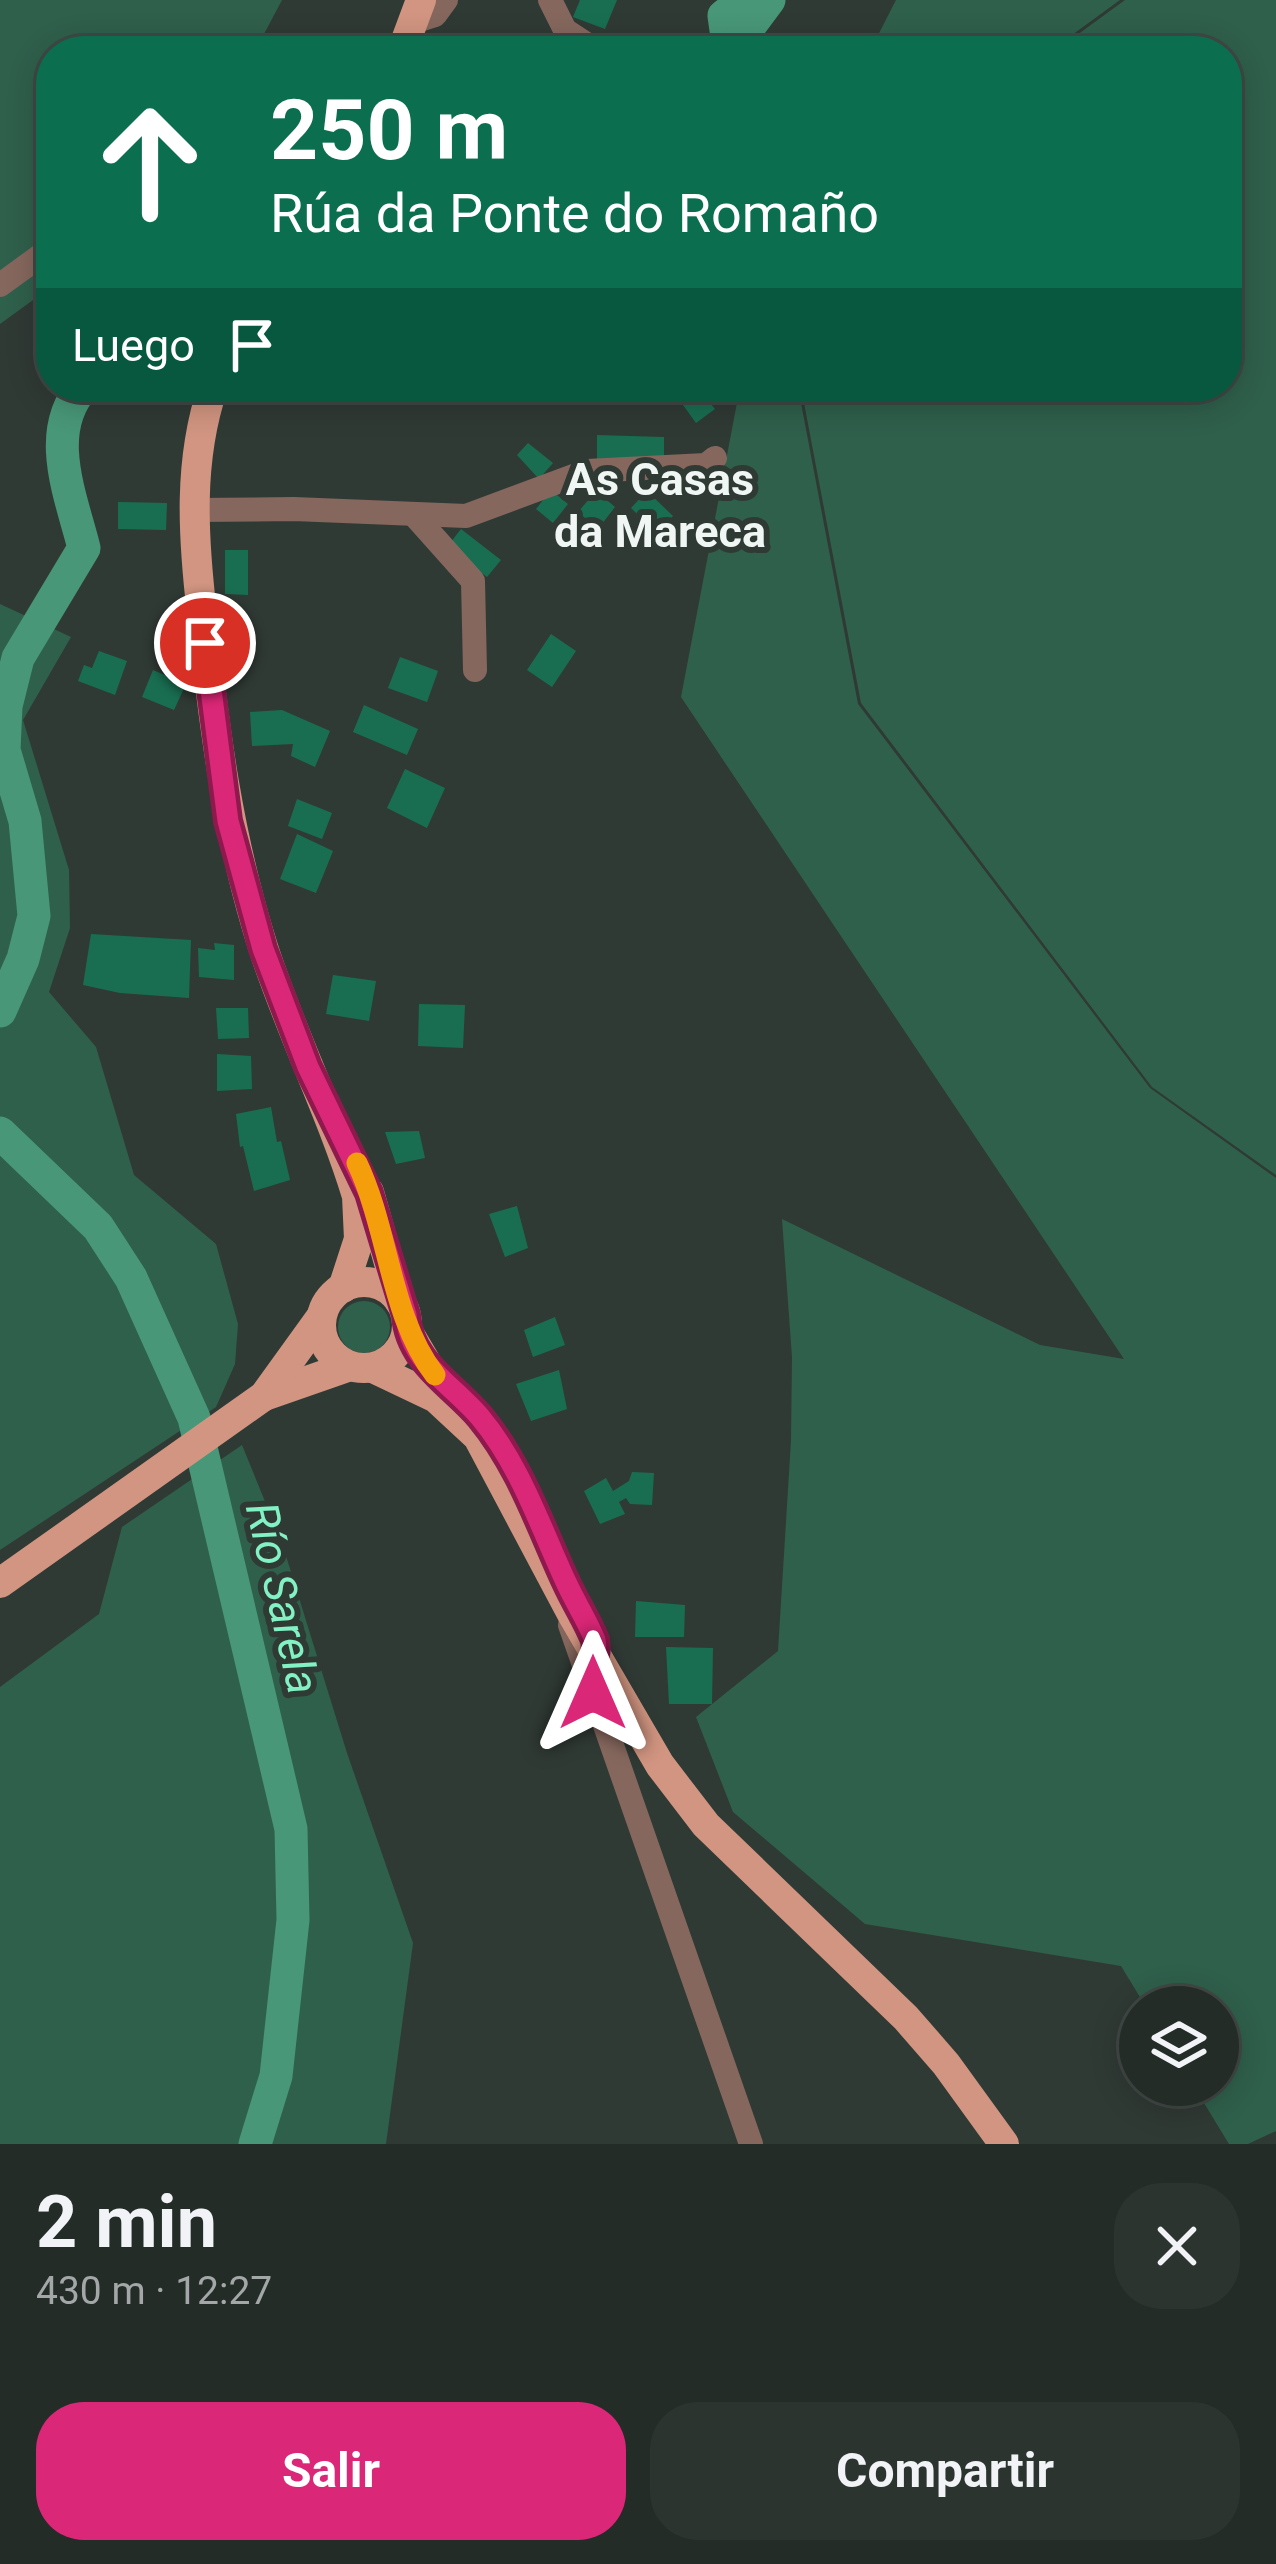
<!DOCTYPE html>
<html lang="es">
<meta charset="utf-8">
<style>
:root{--surface:#242c28;--page:#2c3430;--text:#f1f3f6;--muted:#a3a7a8;--line:#414845;--accent:#db2777}
body{margin:0;font-family:Roboto,sans-serif;background:var(--page);color:var(--text);height:100vh;display:flex;flex-direction:column;font-size:45px;white-space:nowrap}
*{box-sizing:border-box;margin:0}
p{font-size:39px;color:var(--muted)}
.icon{flex:none;width:66px;height:66px;fill:none;stroke:currentColor;stroke-width:2;stroke-linecap:round;stroke-linejoin:round}
.map{position:relative;height:2144px;overflow:hidden}
.sheet{display:flex;flex-direction:column;background:var(--surface);flex:1}
.sheet>*{flex:none}
.banner{position:absolute;left:36px;top:36px;width:1206px;height:366px;border-radius:48px;box-shadow:0 6px 30px #0003,0 0 0 3px var(--line);background:#0b6e4f;color:#fff;overflow:hidden}
.buttons{position:absolute;left:1119px;top:1986px;display:grid;gap:24px}
.buttons a{display:grid;place-items:center;width:120px;height:120px;border-radius:50%;background:var(--surface);box-shadow:0 6px 30px #0003,0 0 0 3px var(--line);font-size:60px}
.pin{position:absolute;display:grid;place-items:center;width:102px;height:102px;color:#fff;margin:-51px;border:6px solid #fff;border-radius:50%;box-shadow:0 3px 12px #0007}
.me{position:absolute;width:132px;margin:-66px;rotate:0deg;stroke-linejoin:round;filter:drop-shadow(0 0 9px #0008)}
.turn{display:flex;align-items:center;gap:42px;height:252px;padding:0 36px;font-size:54px}
.turn .icon{width:156px;height:156px;stroke-width:2.5}
.turn b{display:block;font-size:84px;line-height:102px}
.then{display:flex;align-items:center;height:114px;padding:0 36px;background:#0003;gap:24px;font-size:45px}
.round{display:grid;place-items:center;flex:none;width:126px;height:126px;border-radius:48px;background:var(--page)}
.head{display:flex;align-items:center;justify-content:space-between;height:204px;padding:0 36px}
h1{font-size:72px;font-weight:700;line-height:90px}
.action{display:flex;gap:24px;margin-top:auto;padding:24px 36px}
.action a{flex:1;height:138px;border-radius:48px;background:var(--accent);color:#fff;font-size:48px;font-weight:700;line-height:138px;text-align:center}
.action a+a{background:var(--page);color:var(--text)}
.map>svg:first-child{display:block}
</style>
<div class="map">
<svg width="1276" height="2144" viewBox="0 0 1276 2144">
<rect width="100%" height="100%" fill="#303a35"/>
<!-- green -->
<g fill="#2f604c">
<polygon points="0,0 282,0 255,51 51,51 51,287 0,324"/>
<polygon points="896,0 1120,0 1050,51 870,51"/>
<polygon points="1125,0 1276,0 1276,1175 1152,1087 861,703 801,387 1227,387 1227,51 1055,51"/>
<polygon points="740,387 798,387 858,704 1150,1088 1276,1178 1276,2131 1248,2144 1229,2144 1193,2085 1218,2085 1218,2007 1146,2007 1121,1966 865,1924 733,1812 696,1717 778,1651 791,1441 792,1357 782,1219 1040,1345 1124,1359 681,697"/>
<polygon points="0,604 71,637 23,720 69,870 70,928 49,992 96,1047 134,1175 216,1244 238,1324 235,1364 216,1407 0,1550"/>
<circle cx="364" cy="1327" r="26"/>
<polygon points="242,1445 282,1543 347,1753 413,1943 386,2144 0,2144 0,1687 99,1614 122,1527"/>
</g>
<g fill="none" stroke-linecap="round" stroke-linejoin="round">
<!-- river -->
<g stroke="#489778" stroke-width="33">
<polyline points="729,51 724,16 744,0"/>
<polyline points="731,51 769,0"/>
<path d="M 0,1011 L 23,959 L 34,916 L 25,821 L 4,750 L 6,706 L 18,658 L 84,548 C 71,496 43,432 83,387"/>
<polyline points="0,1133 98,1227 131,1278 194,1418 291,1829 293,1920 276,2076 255,2144"/>
</g>
</g>
<!-- building -->
<g fill="#196e51">
<polygon points="580,0 617,0 605,29 573,17"/>
<polygon points="682,387 712,387 720,398 711,404 715,409 696,423 678,398 685,392"/>
<polygon points="597,435 664,437 664,459 597,462"/>
<polygon points="528,443 553,463 539,479 517,455"/>
<polygon points="551,490 568,504 553,523 536,509"/>
<polygon points="596,491 615,507 598,529 578,512"/>
<polygon points="647,491 673,516 657,533 631,508"/>
<polygon points="118,502 167,503 166,530 118,529"/>
<polygon points="461,529 501,560 487,577 447,547"/>
<polygon points="225,550 248,550 248,595 225,594"/>
<polygon points="551,634 576,651 552,687 527,670"/>
<polygon points="99,651 127,661 115,695 78,681 84,665 92,668"/>
<polygon points="400,657 438,671 427,702 388,688"/>
<polygon points="153,670 186,684 174,710 142,697"/>
<polygon points="364,705 418,729 407,755 353,732"/>
<polygon points="282,710 330,731 315,767 291,756 293,744 252,746 250,712"/>
<polygon points="405,769 445,788 427,828 387,808"/>
<polygon points="297,799 332,813 322,839 288,826"/>
<polygon points="297,834 333,851 316,893 280,879"/>
<polygon points="91,934 191,940 189,998 120,993 83,985"/>
<polygon points="214,943 234,945 234,980 199,977 198,948 215,950"/>
<polygon points="333,975 376,981 369,1021 326,1014"/>
<polygon points="419,1004 465,1005 463,1048 418,1046"/>
<polygon points="216,1008 248,1008 249,1038 218,1039"/>
<polygon points="217,1054 251,1056 252,1089 217,1091"/>
<polygon points="271,1107 277,1142 281,1141 290,1180 254,1191 243,1146 240,1147 236,1114"/>
<polygon points="419,1131 425,1158 396,1164 385,1132"/>
<polygon points="517,1206 528,1248 505,1257 489,1214"/>
<polygon points="555,1317 565,1345 533,1357 524,1330"/>
<polygon points="559,1370 567,1409 531,1421 516,1384"/>
<polygon points="632,1472 654,1473 652,1505 630,1504 626,1498 619,1502 625,1514 600,1524 584,1491 606,1478 613,1491 629,1481"/>
<polygon points="636,1601 685,1605 684,1637 635,1637"/>
<polygon points="666,1647 713,1648 712,1704 669,1704"/>
</g>
<g fill="none" stroke-linecap="round" stroke-linejoin="round">
<!-- minor -->
<g stroke="#85675d" stroke-width="24">
<polyline points="550,0 565,30 597,51"/>
<polyline points="413,22 435,15 446,0"/>
<polyline points="0,285 51,248"/>
<polyline points="194,510 294,509 466,516 587,471 706,465 715,458"/>
<polyline points="415,516 473,581 475,670"/>
<polyline points="570,1625 751,2144"/>
</g>
<!-- major -->
<g stroke="#d19581" stroke-width="30">
<polyline points="402,51 421,0"/>
<path d="M 213,387 C 188,461 193,537 202,614 C 214,728 228,837 263,947 C 290,1031 331,1111 357,1196 L 359,1239 L 343,1288"/>
<polyline points="369,1192 400,1302"/>
<circle cx="364" cy="1325" r="43"/>
<polyline points="407,1330 430,1369 460,1398"/>
<polyline points="373,1368 436,1398 478,1437 572,1614 660,1765 706,1825 906,2018 946,2064 1004,2144"/>
<polyline points="264,1396 350,1366"/>
<polyline points="0,1583 264,1396 321,1317"/>
</g>
</g>
<g fill="none" stroke-linecap="round" stroke-linejoin="round">
<defs>
<path id="route" d="M 205,643 L 228,821 L 263,949 L 308,1067 L 369,1193 L 406,1315 C 409,1362 453,1385 480,1417 C 520,1465 540,1526 566,1582 C 575,1602 587,1620 595,1640 C 599,1661 585,1668 593,1693"/>
</defs>
<!-- route casing -->
<use href="#route" stroke="#8e194d" stroke-width="30"/>
<!-- route -->
<use href="#route" stroke="#db2777" stroke-width="21"/>
<!-- slow -->
<path stroke="#f59e0b" stroke-width="21" d="M 357,1163 C 389,1230 390,1317 435,1375"/>
</g>
<g text-anchor="middle" stroke-width="12" stroke-linejoin="round" paint-order="stroke">
<!-- neighbourhood labels -->
<g font-size="45" font-weight="bold" fill="#f0f6f3" stroke="#303a35">
<text x="660" y="495">As Casas<tspan x="660" dy="52">da Mareca</tspan></text>
</g>
<!-- water labels -->
<g font-size="45" font-style="italic" fill="#82f1c4" stroke="#303a35">
<text transform="translate(283 1598) rotate(77)" y="16">Río Sarela</text>
</g>
</g>
</svg>
<div class="buttons">
<a><svg class="icon" aria-label="layers" viewBox="0 0 24 24"><path d="M12 4l9 5-9 5-9-5zM3 14l9 5 9-5"/></svg></a>
</div>
<div class="pin" style="left:205px;top:643px;background:#d93025"><svg class="icon" aria-label="arrive" viewBox="0 0 24 24"><path d="M6 21V4h12l-3 4 3 4H6"/></svg></div>
<svg class="me" style="left:593px;top:1693px" viewBox="-20 -20 40 40"><path d="M0-17L14 15 0 8-14 15z" fill="#db2777" stroke="#fff" stroke-width="4"/></svg>
<div class="banner">
<div class="turn"><svg class="icon" aria-label="ahead" viewBox="0 0 24 24"><path d="M12 20V5M6 11l6-6 6 6"/></svg><div><b>250 m</b>Rúa da Ponte do Romaño</div></div>
<div class="then">Luego<svg class="icon" aria-label="arrive" viewBox="0 0 24 24"><path d="M6 21V4h12l-3 4 3 4H6"/></svg></div>
</div>
</div>
<section class="sheet">
<div class="head"><div><h1>2 min</h1><p>430 m · 12:27</p></div><a class="round"><svg class="icon" aria-label="close" viewBox="0 0 24 24"><path d="M6 6l12 12M18 6L6 18"/></svg></a></div>
<div class="action"><a>Salir</a><a>Compartir</a></div>
</section>
